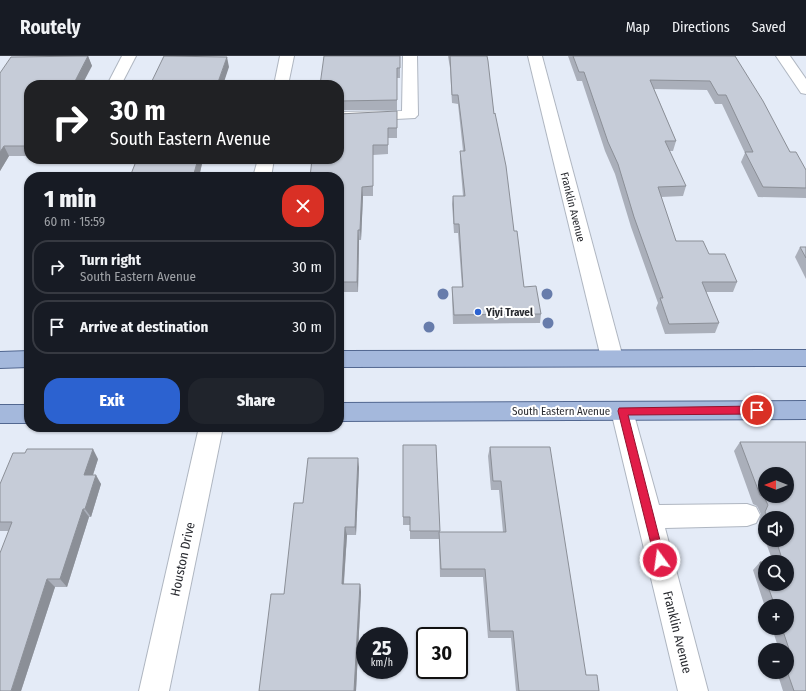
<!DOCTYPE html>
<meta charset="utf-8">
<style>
:root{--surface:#171b24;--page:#20242c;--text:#f1f3f6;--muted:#9ea1a6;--line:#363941;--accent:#2c62d0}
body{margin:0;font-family:"Fira Sans Condensed",sans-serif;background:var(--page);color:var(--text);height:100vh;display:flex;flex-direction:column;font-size:15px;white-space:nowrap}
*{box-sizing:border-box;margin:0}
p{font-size:13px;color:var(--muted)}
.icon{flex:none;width:22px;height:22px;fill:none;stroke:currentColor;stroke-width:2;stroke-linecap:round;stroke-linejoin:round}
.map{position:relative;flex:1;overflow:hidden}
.drawer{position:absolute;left:24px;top:116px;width:320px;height:260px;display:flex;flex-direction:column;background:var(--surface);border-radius:16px;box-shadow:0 1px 3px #0004}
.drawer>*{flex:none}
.banner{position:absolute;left:24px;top:24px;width:320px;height:84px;border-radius:16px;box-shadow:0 1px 3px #0004;background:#202124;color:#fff;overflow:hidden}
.needle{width:26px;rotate:270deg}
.fabs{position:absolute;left:758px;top:411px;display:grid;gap:8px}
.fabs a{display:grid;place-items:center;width:36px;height:36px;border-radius:50%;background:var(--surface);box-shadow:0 1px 3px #0004;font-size:20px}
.speed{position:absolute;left:356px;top:571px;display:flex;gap:8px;font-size:20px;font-weight:700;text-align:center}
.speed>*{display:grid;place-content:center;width:52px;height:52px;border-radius:50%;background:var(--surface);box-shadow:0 1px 3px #0004;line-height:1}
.speed small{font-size:10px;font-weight:400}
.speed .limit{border:2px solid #111;border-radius:6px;background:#fff;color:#111}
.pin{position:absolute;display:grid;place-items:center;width:34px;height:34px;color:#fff;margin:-17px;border:2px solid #fff;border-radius:50%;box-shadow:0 1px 4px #0007}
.me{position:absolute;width:44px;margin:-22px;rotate:346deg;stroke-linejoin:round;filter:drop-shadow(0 0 3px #0008)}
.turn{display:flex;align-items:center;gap:14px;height:84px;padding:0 20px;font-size:18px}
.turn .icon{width:52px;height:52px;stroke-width:2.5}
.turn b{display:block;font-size:28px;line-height:34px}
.round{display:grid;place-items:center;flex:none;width:42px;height:42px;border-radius:16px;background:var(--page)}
.head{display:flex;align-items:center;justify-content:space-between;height:68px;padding:0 20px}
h1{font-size:24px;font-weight:800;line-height:30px}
.primary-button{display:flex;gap:8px;margin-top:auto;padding:8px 20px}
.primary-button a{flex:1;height:46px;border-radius:16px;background:var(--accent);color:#fff;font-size:16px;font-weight:800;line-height:46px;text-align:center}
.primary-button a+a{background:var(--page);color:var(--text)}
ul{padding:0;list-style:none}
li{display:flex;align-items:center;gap:12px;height:54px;margin:0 8px 6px;padding:0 12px;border:2px solid var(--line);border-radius:16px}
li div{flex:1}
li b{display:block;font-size:15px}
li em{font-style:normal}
header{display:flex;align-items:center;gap:24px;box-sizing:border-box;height:56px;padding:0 20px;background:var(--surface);border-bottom:1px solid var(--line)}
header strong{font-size:19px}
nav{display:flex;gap:22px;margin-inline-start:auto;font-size:14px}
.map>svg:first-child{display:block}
</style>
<header>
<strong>Routely</strong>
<nav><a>Map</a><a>Directions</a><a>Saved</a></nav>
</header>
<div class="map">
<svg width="806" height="635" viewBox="0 0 806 635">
<rect width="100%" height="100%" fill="#e4ebf7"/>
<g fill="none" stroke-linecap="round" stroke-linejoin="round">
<defs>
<g id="minor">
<polygon points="122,0 136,0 121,29 107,29"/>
<polygon points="280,0 294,0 288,29 274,29"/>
<polygon points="403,0 417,0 418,59 415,62 339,66 339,56 402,55"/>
<polygon points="528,0 542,0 623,302 620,308 612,310 604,308 601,302"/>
<polygon points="776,0 790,0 806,23 806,38 801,37"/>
<polygon points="258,103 274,103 271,121 253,121"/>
<polygon points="622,346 630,349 633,355 659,449 747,448 756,451 760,459 756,467 747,470 665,472 708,635 678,635 611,355 614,349"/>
<polygon points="199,371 223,371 169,635 139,635"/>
</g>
<g id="major">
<polygon points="806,294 806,310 339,311 339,295"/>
<polygon points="29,295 29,311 0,312 0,296"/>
<polygon points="806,345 806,363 339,365 339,347"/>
<rect x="0" y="349" width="29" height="18"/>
</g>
</defs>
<!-- minor casing -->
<use href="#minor" stroke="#afb6c1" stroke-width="2"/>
<!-- major casing -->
<use href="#major" stroke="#526790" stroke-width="2"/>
<!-- minor -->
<use href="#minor" fill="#fff" fill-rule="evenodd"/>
<!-- major -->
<use href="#major" fill="#a4b8dc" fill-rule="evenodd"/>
</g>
<!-- trees -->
<g fill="#677cab">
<circle cx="443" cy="238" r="5.5"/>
<circle cx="547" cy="238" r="5.5"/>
<circle cx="548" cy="267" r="5.5"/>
<circle cx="429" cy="271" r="5.5"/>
</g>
<!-- wall -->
<g fill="#aaafba" fill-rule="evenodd">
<polygon points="88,0 92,10 29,29 29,100 9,100 0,115 0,17"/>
<polygon points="400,0 400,22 397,22 397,54 339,54 339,29"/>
<polygon points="448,0 487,0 494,58 514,175 524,231 541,258 540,267 453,268 452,240 452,231 462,231 458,177 454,177 452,148 453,140 463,140 460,104 460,95 463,95 458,48 452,47 450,12"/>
<polygon points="568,0 735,0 790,96 806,114 806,142 758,141 741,106 745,97 722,48 715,48 707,34 654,33 676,85 673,95 669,95 686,130 683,140 661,141 676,185 709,198 737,226 733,236 706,236 719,267 715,277 665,278 656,252 658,247 631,171 615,118 605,95 582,25 577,25"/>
<polygon points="397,55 397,82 388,82 388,98 373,99 373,140 363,140 361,184 359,184 358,236 339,236 339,121"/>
<polygon points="137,103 203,103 199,121 132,121 131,118"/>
<polygon points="800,191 806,191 806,223 795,201"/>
<polygon points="29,199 29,210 26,205"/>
<path d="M 740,386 L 806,386 L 806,635 L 783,635 L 777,616 L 787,616 L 787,594 L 778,594 L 779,594 L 772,572 L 787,572 L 787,550 L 765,550 L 765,551 L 753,514 L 760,506 L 773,506 L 765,484 L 787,484 L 787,462 L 765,462 L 765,483 L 759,465 L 761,458 L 757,450 L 753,448 L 734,395 ZM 765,506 L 787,528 L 765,528 Z"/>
<polygon points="403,389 436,389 440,476 503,476 499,434 491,434 488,400 490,391 586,619 599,635 516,635 511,582 488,582 483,521 440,521 439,483 410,483 410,469 403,469"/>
<polygon points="98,403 93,419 101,428 91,461 89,461 67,531 55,531 21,635 8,475 0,475 0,428"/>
<polygon points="359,411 356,479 347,479 344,528 360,528 361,536 356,635 259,635 284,538 303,447"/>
</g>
<!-- shaded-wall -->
<g fill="#8b8f97">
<polygon points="88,0 92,10 82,29 73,29"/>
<polygon points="227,1 229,11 223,29 217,29"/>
<polygon points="29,83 29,99 25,90"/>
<polygon points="4,90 9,100 0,115 0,96"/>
<polygon points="198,103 203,103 199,121 193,121"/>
<polygon points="362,131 363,140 361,184 360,174"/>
<polygon points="358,174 359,184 358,236 357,226"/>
<polygon points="93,393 98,403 90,428 84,419"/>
<polygon points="358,402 359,411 356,479 355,471"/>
<polygon points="96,419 101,428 91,461 85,453"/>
<polygon points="83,453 89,461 67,531 60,523"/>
<polygon points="345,471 347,479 343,536 342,528"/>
<polygon points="47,523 55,531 21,635 11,635"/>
<polygon points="360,528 361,536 356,635 354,635"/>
</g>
<!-- building -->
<g fill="#c6ccd8" stroke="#8b8f97" fill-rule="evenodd">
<polygon points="88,0 73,29 29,29 29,83 25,90 4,90 0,96 0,17 11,1"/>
<polygon points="164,0 227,1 217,29 150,29"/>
<polygon points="324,0 400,0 400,12 397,12 397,44 339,45 339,29 320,29"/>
<polygon points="450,0 487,0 488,5 494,58 495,57 506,110 514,175 517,175 524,231 536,230 541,258 454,259 452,231 463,231 459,168 454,168 453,140 465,140 460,95 465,95 458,39 452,39"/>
<polygon points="573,0 735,0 763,45 790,96 796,96 806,114 806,132 763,131 745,96 753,96 726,39 718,39 710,25 650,24 676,85 665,85 686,130 658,131 676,185 703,185 709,198 725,198 737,226 702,226 719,267 669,268 660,242 663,242 634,161 618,108 608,86 584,16 579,16"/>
<polygon points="397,55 397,72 388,72 388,89 373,89 373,130 362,131 360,174 358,174 357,226 339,226 339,121 310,121 312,103 339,103 339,58"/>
<polygon points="137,103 198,103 193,121 139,121 140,118 131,118"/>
<polygon points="800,191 806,191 806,202"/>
<polygon points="29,199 29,205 26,205"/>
<path d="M 740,386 L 806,386 L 806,635 L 794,635 L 787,615 L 787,594 L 780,594 L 780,593 L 789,593 L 782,572 L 787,572 L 787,550 L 775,550 L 767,528 L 787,528 L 787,506 L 765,506 L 765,522 L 760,506 L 783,506 L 776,484 L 787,484 L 787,462 L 768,462 L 765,456 L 768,449 L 764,441 L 760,439 ZM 765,418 L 787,418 L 787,440 L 765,440 Z"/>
<polygon points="403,389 436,389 440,475 410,475 410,461 403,461"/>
<polygon points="490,391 550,391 586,619 597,619 599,635 519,635 513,575 490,575 485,513 441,513 439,476 506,476 501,425 493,425"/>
<polygon points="27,393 93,393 84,419 96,419 85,453 83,453 60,523 47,523 11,635 0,635 0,497 12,466 0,466 0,428 13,397 25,397"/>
<polygon points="308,402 358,402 355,471 345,471 342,528 360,528 354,635 259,635 271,538 284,538 294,447 303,447"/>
</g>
<!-- route -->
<polygon fill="#e11d48" stroke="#92132f" points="757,350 760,352 761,354 760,357 757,358 628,359 665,504 664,508 660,510 656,508 618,355 619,352"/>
<!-- markers -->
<circle fill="#2c62d0" stroke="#fff" stroke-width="1.5" cx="478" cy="256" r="4"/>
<g text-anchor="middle" stroke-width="4" stroke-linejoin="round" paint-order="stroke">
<!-- street labels -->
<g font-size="11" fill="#292b30" stroke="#fff">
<text transform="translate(573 151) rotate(76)" y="4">Franklin Avenue</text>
<text x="561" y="359">South Eastern Avenue</text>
</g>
<!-- poi labels -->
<g font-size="11" font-weight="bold" fill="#292b30" stroke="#fff" text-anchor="start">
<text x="486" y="260">Yiyi Travel</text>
</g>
<!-- near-street labels -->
<g font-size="13" fill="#292b30" stroke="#fff">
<text transform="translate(182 503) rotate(-78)" y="5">Houston Drive</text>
<text transform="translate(678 576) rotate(76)" y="5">Franklin Avenue</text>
</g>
</g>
</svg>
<div class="fabs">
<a><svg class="needle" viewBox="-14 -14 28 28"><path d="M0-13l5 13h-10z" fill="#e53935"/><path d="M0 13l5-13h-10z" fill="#9ea1a6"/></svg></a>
<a><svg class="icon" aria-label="sound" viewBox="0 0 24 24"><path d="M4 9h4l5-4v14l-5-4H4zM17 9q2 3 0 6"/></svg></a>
<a><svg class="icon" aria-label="search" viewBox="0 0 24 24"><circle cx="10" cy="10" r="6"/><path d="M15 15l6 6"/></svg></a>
<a>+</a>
<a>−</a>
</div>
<div class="speed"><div>25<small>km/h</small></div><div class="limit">30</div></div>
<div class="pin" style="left:757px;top:354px;background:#d93025"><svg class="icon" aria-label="arrive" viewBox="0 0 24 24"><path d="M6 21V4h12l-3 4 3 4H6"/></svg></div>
<svg class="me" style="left:660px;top:504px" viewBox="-20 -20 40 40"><circle r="17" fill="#e11d48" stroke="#fff" stroke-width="3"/><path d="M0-11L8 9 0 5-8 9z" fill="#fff"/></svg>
<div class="banner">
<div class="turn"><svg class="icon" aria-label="right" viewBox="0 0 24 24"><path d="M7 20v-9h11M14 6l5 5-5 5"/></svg><div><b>30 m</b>South Eastern Avenue</div></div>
</div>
<section class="drawer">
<div class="head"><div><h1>1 min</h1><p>60 m · 15:59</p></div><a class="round" style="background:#d93025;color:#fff"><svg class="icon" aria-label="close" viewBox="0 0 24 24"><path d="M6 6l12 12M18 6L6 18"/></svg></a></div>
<ul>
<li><svg class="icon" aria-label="right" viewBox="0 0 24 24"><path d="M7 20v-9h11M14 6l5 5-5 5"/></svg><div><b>Turn right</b><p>South Eastern Avenue</p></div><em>30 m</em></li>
<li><svg class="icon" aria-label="arrive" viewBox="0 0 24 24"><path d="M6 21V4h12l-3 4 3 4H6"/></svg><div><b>Arrive at destination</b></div><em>30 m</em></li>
</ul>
<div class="primary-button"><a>Exit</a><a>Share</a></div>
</section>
</div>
